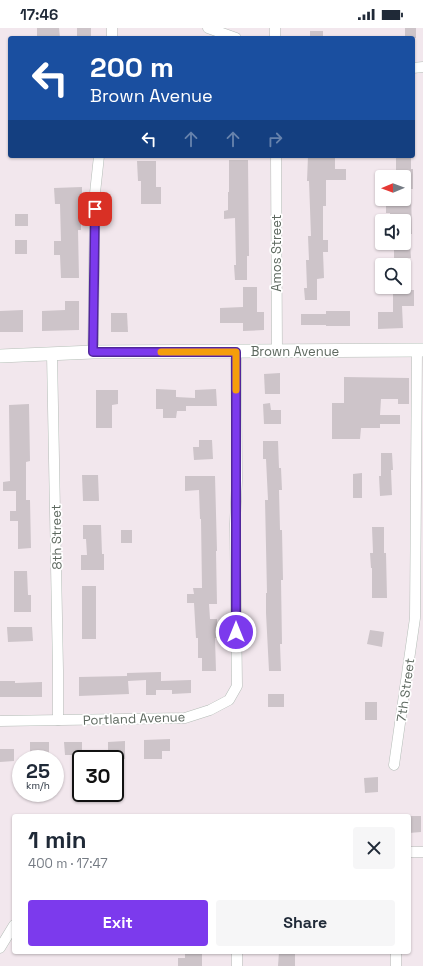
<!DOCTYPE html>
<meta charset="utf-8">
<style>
:root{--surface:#fff;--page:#f6f6f7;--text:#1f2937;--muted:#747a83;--accent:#7c3aed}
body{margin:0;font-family:"Space Grotesk",sans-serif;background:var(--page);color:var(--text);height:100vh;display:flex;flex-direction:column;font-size:15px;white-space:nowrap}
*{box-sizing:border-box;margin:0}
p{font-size:13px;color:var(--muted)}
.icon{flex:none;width:22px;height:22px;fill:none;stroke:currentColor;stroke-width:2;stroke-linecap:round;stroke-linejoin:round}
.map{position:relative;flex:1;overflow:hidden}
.sheet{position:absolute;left:12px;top:786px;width:399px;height:140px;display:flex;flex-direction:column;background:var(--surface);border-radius:4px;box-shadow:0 1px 3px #0004}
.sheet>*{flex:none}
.banner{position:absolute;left:8px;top:8px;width:407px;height:122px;border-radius:4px;box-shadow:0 1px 3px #0004;background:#1a4fa0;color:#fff;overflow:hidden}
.needle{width:26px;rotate:269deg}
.controls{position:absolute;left:375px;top:142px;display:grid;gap:8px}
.controls a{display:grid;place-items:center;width:36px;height:36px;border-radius:4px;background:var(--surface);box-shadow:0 1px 3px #0004;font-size:20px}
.speed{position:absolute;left:12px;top:722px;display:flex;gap:8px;font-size:20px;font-weight:700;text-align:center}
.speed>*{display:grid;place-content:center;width:52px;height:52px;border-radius:50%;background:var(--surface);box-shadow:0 1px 3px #0004;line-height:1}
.speed small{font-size:10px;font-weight:400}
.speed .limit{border:2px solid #111;border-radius:6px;background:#fff;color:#111}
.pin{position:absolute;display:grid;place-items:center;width:34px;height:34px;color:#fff;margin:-17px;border-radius:8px;box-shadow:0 2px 6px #0006}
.me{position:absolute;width:44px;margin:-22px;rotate:0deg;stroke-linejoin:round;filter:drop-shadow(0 0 3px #0008)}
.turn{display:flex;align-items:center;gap:14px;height:84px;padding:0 16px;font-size:18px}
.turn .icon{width:52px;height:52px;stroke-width:2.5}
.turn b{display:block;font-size:28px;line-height:34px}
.lanes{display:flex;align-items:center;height:38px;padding:0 16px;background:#0003;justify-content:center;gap:20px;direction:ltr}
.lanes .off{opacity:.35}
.round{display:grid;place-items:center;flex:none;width:42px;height:42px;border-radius:4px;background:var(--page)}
.headline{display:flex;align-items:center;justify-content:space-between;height:68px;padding:0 16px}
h1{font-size:24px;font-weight:700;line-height:30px}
.action{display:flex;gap:8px;margin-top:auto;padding:8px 16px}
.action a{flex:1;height:46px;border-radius:4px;background:var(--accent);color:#fff;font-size:16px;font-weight:700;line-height:46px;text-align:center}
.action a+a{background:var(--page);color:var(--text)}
.status{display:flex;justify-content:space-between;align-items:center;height:28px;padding:0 20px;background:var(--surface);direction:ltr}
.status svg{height:11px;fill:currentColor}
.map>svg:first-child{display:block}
</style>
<div class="status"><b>17:46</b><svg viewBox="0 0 49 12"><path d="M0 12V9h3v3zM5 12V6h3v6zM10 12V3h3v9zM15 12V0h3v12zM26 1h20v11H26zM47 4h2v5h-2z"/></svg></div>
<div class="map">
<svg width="423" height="938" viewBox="0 0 423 938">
<rect width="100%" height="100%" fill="#f2e7ed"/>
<!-- building -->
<g fill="#cdc4c9">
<polygon points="37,0 59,0 60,10 37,10"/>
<rect x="77" y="0" width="14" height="10"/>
<rect x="405" y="0" width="11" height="10"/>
<rect x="310" y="3" width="13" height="7"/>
<polygon points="308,128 335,128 335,141 346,141 346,152 326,152 326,178 323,178 323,212 328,212 328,224 323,224 324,250 317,251 317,272 305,272 304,260 307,260 306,232 309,232 308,208 311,208 309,153 307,153"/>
<polygon points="396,128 411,128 411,141 413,141 413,161 411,161 412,206 404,206 404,193 390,193 390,185 386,185 386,171 404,171 404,149 396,149"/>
<polygon points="229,132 248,132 249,228 247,228 247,252 235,252 234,237 236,237 235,190 224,191 224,183 228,182 228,164 229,164"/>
<polygon points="137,133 156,133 156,159 161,159 161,176 141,176 141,153 138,153"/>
<polygon points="82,159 82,176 81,176 81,202 78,202 79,250 61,250 60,227 54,227 54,213 61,213 60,176 55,176 54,160"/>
<rect x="15" y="186" width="13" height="12"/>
<rect x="15" y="212" width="12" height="14"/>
<polygon points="394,215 410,215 411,230 409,230 409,237 394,237"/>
<polygon points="243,259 257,259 257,284 264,284 264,302 243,303 243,295 220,295 220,280 243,279"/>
<polygon points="393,262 414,262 414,278 402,278 403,300 378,301 378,284 393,284"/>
<polygon points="65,273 79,273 79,302 42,303 42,283 65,282"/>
<polygon points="23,282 23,304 0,304 0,283"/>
<polygon points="326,283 350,283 350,298 326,298 326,297 301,297 301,286 326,286"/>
<polygon points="111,285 127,285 128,304 111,304"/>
<polygon points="280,345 280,366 265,366 264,346"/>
<polygon points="344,349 409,350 409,376 398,376 398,371 381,371 380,387 400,387 400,396 380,396 380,400 361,400 360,411 332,411 332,375 344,375"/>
<polygon points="156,361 176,362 176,369 195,370 195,362 216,361 217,378 186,378 186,383 177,383 176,390 163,390 163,381 156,381"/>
<polygon points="96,362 118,362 118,376 112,377 112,400 96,400"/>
<polygon points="270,375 271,382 281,382 281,396 264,396 263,376"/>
<polygon points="29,376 30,433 26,434 26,472 30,472 31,520 18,521 18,493 10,493 10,483 16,483 16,463 3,463 3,454 10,453 9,377"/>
<polygon points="199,412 212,412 213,431 194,432 193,419 199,419"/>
<polygon points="263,413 278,413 279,440 281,440 282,462 279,462 280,502 282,502 283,552 281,552 282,616 280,616 281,643 269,643 266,585 266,565 267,565 265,472 268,472 266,431 263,431"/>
<polygon points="381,425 392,425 393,442 391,442 392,467 380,468 379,448 381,448"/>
<polygon points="362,445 362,470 353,470 353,446"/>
<polygon points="82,447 98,447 99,473 83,473"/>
<polygon points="185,448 215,448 217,523 216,523 217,576 209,576 210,591 217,591 217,610 215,610 216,643 202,643 202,630 198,630 198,610 196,610 194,575 187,575 187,566 194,566 193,560 202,560 201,491 200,491 199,462 185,463"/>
<polygon points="83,497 101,497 102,526 104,526 104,542 81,542 81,527 87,527 86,511 83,511"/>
<polygon points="372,499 384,499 384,525 386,525 387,570 372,570 372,540 371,540 370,525 373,525"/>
<rect x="121" y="502" width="11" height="13"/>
<polygon points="14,543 27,543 28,567 31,567 31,584 14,584"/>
<rect x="82" y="558" width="14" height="53"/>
<polygon points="7,599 32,599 33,613 8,614"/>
<polygon points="370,602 384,604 382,619 367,616"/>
<polygon points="161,644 161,653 191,652 191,665 172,666 172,662 156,662 156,667 146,667 146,652 128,653 129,666 79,668 79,649 127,648 127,645"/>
<polygon points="0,653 15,653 15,655 42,654 42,669 0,669"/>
<rect x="268" y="666" width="16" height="13"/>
<rect x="365" y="674" width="12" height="18"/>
<polygon points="170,711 170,723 162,723 162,731 144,731 144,712"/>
<polygon points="125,713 125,731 108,731 108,714"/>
<rect x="30" y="714" width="19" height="17"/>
<polygon points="64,714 82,714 82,727 65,727"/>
<polygon points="0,721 14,721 14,733 0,734"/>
<polygon points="378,749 378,764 365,765 364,750"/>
<polygon points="409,788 421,788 421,804 409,805"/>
<polygon points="185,924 202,924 202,938 178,938 178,930 185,930"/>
<polygon points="279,924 295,924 295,938 278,938"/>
</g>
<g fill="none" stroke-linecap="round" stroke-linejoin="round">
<defs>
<g id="street">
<polyline points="208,0 236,10"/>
<polyline points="112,10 112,0"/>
<polyline points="275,10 275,0"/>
<polyline points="413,40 423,39"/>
<polyline points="276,128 277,323"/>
<polyline points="93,324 95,165 99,128"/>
<polyline points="52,326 58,642 58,692"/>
<polyline points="0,693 185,690 210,682 229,672 237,658 235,496 237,452 236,324"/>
<polyline points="394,737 415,590 417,323"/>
<polyline points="409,824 423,824"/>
<polyline points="0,920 14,897"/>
<polyline points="396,924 396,938"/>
<polyline points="237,938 237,924"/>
</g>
<polyline id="secondary" points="0,328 93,324 423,322"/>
</defs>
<!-- street casing -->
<use href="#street" stroke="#b4bdb7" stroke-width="11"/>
<!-- secondary casing -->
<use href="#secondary" stroke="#b5c0b8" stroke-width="14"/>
<!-- street -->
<use href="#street" stroke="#fff" stroke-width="10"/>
<!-- secondary -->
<use href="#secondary" stroke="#fff" stroke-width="13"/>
</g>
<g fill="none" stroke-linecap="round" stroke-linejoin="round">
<defs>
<polyline id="route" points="95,181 93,324 236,324 236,604"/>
</defs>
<!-- route casing -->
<use href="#route" stroke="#51269a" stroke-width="10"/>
<!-- route -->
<use href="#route" stroke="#7c3aed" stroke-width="7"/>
<!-- slow -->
<polyline stroke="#f59e0b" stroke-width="7" points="161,324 236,324 236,362"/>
</g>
<g text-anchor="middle" stroke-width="3.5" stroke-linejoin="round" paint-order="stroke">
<!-- street labels -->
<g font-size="13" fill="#5e6960" stroke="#fff">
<text transform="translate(276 225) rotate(-90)" y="5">Amos Street</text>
<text x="295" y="328">Brown Avenue</text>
<text transform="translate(56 509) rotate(-91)" y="5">8th Street</text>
<text transform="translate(405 662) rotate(-82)" y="5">7th Street</text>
<text transform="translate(134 690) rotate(-2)" y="5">Portland Avenue</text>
</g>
</g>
</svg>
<div class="controls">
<a><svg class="needle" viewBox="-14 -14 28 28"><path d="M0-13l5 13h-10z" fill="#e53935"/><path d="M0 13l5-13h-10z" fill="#747a83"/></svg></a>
<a><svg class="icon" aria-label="sound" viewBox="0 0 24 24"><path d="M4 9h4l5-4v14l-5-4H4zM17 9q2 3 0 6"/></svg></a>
<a><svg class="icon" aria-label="search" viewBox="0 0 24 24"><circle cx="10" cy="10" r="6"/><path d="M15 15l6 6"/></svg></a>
</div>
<div class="speed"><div>25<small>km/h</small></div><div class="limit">30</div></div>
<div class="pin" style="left:95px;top:181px;background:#d93025"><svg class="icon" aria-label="arrive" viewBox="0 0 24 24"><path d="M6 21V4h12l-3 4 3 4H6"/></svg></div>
<svg class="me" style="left:236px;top:604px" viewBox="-20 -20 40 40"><circle r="17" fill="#7c3aed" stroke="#fff" stroke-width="3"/><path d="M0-11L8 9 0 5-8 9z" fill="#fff"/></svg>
<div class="banner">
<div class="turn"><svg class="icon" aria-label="left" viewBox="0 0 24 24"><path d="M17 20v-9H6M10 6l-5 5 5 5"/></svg><div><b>200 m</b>Brown Avenue</div></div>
<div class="lanes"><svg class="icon" aria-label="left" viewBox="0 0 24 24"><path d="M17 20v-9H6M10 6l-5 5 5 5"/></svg><svg class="icon off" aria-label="ahead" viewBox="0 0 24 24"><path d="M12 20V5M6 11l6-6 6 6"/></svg><svg class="icon off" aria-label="ahead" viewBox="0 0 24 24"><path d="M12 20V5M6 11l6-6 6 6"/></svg><svg class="icon off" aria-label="right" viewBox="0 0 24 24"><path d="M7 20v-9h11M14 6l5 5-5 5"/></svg></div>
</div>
<section class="sheet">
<div class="headline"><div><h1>1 min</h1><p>400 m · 17:47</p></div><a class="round"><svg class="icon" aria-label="close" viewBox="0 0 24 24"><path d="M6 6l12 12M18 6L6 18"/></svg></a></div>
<div class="action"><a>Exit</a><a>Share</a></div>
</section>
</div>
